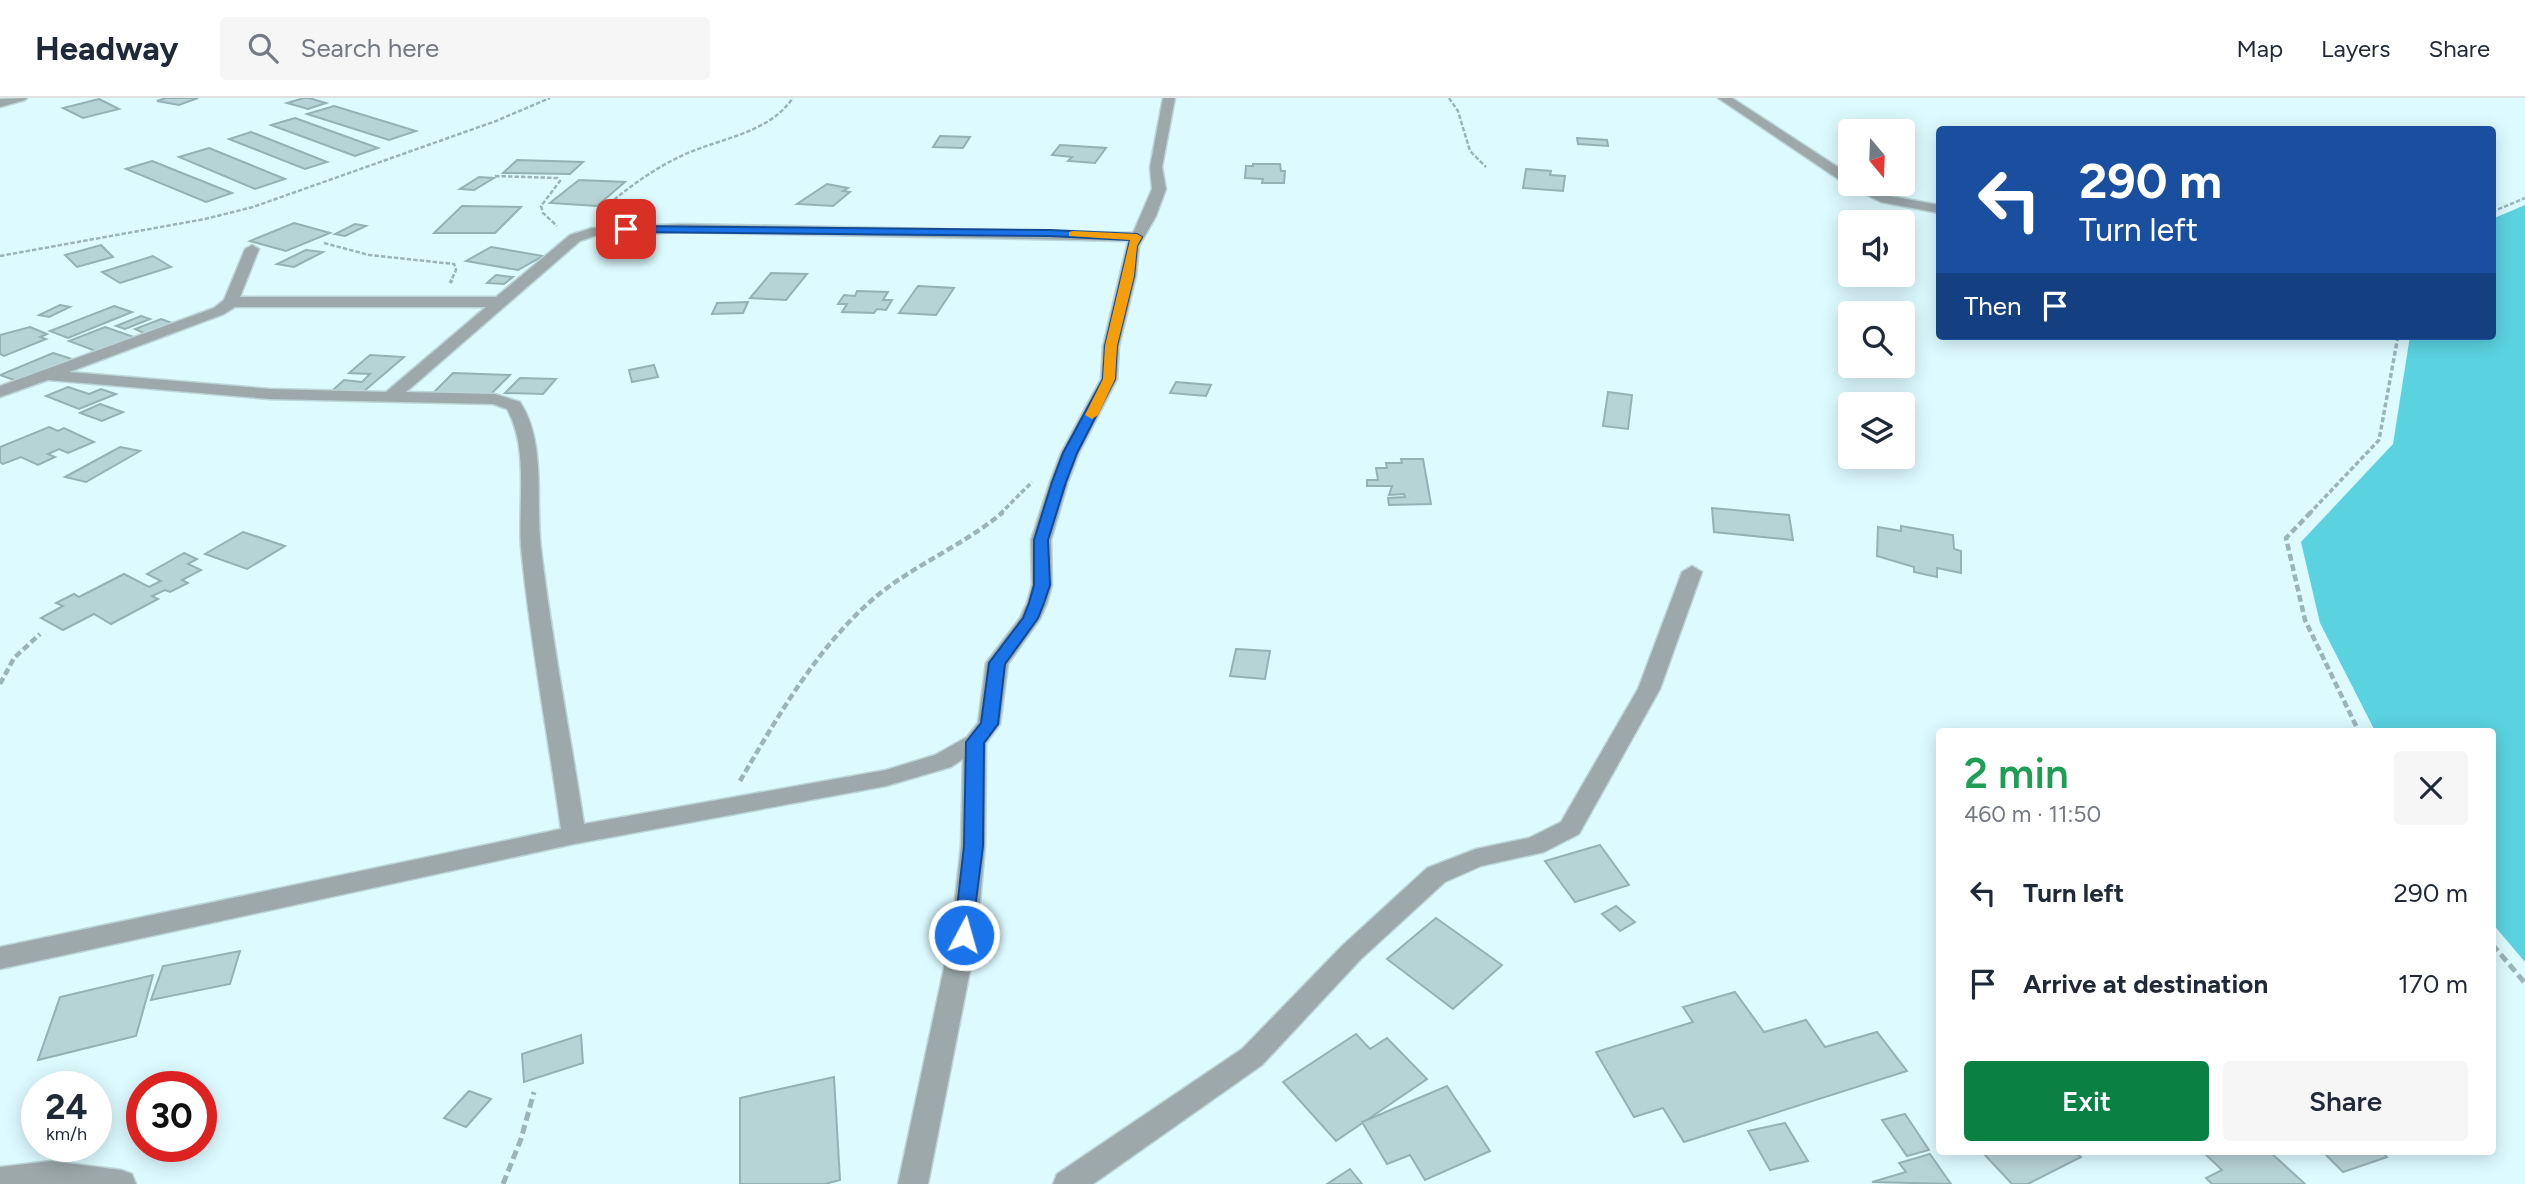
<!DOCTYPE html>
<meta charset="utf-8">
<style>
:root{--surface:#fff;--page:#f6f6f7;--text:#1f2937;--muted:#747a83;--line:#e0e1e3;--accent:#0b8043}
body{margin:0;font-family:Figtree,sans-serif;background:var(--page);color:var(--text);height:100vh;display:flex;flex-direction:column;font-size:26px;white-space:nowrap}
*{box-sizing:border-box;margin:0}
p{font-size:23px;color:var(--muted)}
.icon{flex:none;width:38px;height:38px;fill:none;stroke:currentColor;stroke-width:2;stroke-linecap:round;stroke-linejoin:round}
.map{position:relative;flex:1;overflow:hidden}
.panel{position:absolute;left:1936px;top:630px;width:560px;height:427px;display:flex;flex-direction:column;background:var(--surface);border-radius:7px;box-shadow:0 4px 18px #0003}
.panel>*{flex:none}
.guide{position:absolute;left:1936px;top:28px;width:560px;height:214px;border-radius:7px;box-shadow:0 4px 18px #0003;background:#1a4fa0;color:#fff;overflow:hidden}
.needle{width:46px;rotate:161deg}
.buttons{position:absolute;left:1838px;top:21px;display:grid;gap:14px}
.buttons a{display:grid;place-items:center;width:77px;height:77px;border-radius:7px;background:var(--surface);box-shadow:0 4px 18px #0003;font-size:35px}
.speed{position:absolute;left:21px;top:973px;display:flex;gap:14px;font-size:35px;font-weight:700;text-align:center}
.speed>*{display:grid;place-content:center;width:91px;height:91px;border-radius:50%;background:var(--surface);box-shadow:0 4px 18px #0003;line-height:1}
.speed small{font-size:18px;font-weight:400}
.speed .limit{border:10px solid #d22;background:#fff;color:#111}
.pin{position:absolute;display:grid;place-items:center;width:60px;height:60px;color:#fff;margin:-30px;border-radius:14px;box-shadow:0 4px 10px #0006}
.me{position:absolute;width:77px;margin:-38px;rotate:6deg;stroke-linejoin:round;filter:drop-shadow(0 0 5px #0008)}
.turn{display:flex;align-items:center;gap:24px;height:147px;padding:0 28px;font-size:32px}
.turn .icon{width:91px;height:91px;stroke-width:2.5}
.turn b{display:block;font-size:49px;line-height:60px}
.then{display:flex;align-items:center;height:66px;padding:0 28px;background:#0003;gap:14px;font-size:26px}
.round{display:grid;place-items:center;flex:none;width:74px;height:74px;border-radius:7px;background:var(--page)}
.headline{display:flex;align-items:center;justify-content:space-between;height:119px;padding:0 28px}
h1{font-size:42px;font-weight:600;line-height:52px;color:#1e9e55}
.button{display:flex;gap:14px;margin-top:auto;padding:14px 28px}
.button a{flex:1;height:80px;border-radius:7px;background:var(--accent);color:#fff;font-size:28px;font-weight:600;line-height:80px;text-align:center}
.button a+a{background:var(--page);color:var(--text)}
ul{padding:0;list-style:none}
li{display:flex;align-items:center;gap:21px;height:91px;padding:0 28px}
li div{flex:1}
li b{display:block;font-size:26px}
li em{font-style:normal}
header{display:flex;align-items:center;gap:42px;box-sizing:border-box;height:98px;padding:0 35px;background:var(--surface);border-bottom:2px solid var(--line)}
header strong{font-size:33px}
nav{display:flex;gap:38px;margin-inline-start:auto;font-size:24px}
.search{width:490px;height:63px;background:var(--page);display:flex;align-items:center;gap:18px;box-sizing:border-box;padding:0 24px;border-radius:7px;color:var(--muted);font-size:26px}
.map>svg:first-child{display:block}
</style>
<header>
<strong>Headway</strong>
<div class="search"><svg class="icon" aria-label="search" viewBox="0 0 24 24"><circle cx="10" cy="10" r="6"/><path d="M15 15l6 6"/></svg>Search here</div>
<nav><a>Map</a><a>Layers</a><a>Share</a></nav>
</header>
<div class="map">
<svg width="2525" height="1086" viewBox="0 0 2525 1086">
<rect width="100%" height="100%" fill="#ddfbff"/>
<!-- forest -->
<polygon fill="#5bd2e0" points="2525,107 2525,864 2492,825 2492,634 2375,633 2320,525 2301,444 2393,346 2410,238 2492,238 2492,121"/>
<!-- building -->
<g fill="#b6d3d6" stroke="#94b1b4" stroke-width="2">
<polygon points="166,0 198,0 179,7 157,3"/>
<polygon points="304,0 309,0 326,5 308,11 287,5"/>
<polygon points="99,1 119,11 83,20 63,10"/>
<polygon points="334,8 416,33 389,42 307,16"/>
<polygon points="295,20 378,50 355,58 271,27"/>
<polygon points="251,34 327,64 305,71 229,41"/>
<polygon points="940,38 970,39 963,50 933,49"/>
<polygon points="1577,40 1607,42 1608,48 1578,46"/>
<polygon points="1060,47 1106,50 1095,65 1068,63 1072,59 1052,57"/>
<polygon points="209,50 285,81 255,91 179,59"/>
<polygon points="517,62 583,64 570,76 503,75"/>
<polygon points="152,63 232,95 206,104 126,71"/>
<polygon points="1253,66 1280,66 1281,73 1285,73 1284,85 1262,85 1263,81 1245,80 1246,68 1253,68"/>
<polygon points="1526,71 1551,73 1550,77 1565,78 1563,93 1523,90"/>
<polygon points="479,79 494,80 474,92 460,91"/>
<polygon points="579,82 625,84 597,108 550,105"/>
<polygon points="827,86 848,90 843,93 850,94 833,108 797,106"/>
<polygon points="462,108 521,109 495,135 434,135"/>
<polygon points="294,125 330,135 286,153 250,143"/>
<polygon points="355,126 366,128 345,138 335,136"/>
<polygon points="101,147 113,159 77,169 65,157"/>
<polygon points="491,149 543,158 518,172 466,163"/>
<polygon points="306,152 323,154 294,169 277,166"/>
<polygon points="153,158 171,169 120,185 102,174"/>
<polygon points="771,175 807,176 786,202 750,200"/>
<polygon points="496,177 513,179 504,186 487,185"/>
<polygon points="918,188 954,190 936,217 899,215"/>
<polygon points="857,193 888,194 883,202 892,202 886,212 877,211 874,215 842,214 847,206 838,206 844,197 855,198"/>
<polygon points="748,204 743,215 712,216 717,205"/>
<polygon points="60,207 70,209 49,219 39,217"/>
<polygon points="114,208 132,214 68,240 50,233"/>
<polygon points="141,218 150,221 125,231 116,228"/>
<polygon points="161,221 172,225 146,236 135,231"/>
<polygon points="30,229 47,236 40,239 46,241 4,258 0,256 0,237"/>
<polygon points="105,229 134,239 98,254 69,243"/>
<polygon points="53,255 75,262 22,285 0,277"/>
<polygon points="370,257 404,259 363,294 333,292 344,282 362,284 370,276 349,275"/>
<polygon points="654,267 658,279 632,284 629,272"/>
<polygon points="453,275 510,277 490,297 433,295"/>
<polygon points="520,280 556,281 543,296 505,295"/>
<polygon points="1176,284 1211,287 1206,298 1170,295"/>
<polygon points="68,289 89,296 101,291 116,296 79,311 46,298"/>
<polygon points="1608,294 1632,297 1628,331 1603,328"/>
<polygon points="100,306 123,314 102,323 80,315"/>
<polygon points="49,329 58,333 64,330 94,344 68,355 59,351 48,356 55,359 38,367 21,359 3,366 0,364 0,349"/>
<polygon points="120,349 140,353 86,384 65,379"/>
<polygon points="1401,361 1423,361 1431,406 1389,407 1388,400 1405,399 1404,396 1389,397 1392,388 1367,388 1367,382 1378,382 1376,370 1387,370 1386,365 1402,365"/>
<polygon points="1712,410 1789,417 1793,442 1714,434"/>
<polygon points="1901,428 1953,437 1954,451 1961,453 1961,475 1937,470 1937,479 1914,474 1914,469 1877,458 1878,429 1901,433"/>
<polygon points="243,434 285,448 247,471 205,456"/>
<polygon points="184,455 197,461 188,466 201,472 182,482 188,485 170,494 165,492 152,498 158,501 111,526 94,516 63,532 41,520 63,508 56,505 74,496 79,499 124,476 149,489 161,483 147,476"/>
<polygon points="1236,551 1270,553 1265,581 1230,578"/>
<polygon points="1600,747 1629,787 1575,804 1545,763"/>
<polygon points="1616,808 1635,824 1620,833 1602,816"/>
<polygon points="1436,820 1502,867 1453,911 1387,861"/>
<polygon points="240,853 230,886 151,902 163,868"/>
<polygon points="153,877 136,938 38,962 60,899"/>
<polygon points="1735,894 1764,934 1806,922 1825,949 1877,934 1907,973 1684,1044 1663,1010 1634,1019 1596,954 1693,924 1683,909"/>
<polygon points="1356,936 1370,951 1387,940 1427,981 1336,1043 1283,984"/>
<polygon points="581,937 583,965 524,984 522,956"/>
<polygon points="834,979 840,1082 825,1086 740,1086 740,1000"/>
<polygon points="1447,988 1490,1053 1425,1082 1410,1057 1387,1066 1362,1024"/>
<polygon points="469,993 491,1001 466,1029 444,1020"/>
<polygon points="1905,1016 1929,1052 1907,1058 1882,1022"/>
<polygon points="1785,1025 1808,1063 1770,1072 1748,1033"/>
<polygon points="1982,1054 2075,1054 2081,1059 2028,1086 2012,1086"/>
<polygon points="2203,1054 2270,1054 2305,1086 2212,1086 2206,1080 2222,1072"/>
<polygon points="2323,1054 2382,1054 2387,1059 2343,1074"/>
<polygon points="1930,1056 1951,1086 1872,1084 1906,1074 1899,1065"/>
<polygon points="1350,1071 1362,1086 1327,1086"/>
</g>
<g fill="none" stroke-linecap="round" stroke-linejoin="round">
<defs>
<g id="minor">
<polygon points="27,0 25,2 0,9 0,1"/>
<path d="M 1163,0 L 1175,0 L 1162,69 L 1166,91 L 1156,118 L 1139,148 L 1136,178 L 1119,248 L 1117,281 L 1079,355 L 1068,384 L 1051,442 L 1052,487 L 1047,505 L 1040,521 L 1008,566 L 1000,626 L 986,645 L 985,748 L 977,837 L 928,1086 L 898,1086 L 951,837 L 961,748 L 963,661 L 951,669 L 886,688 L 574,746 L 0,871 L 0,849 L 561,731 C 548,637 530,543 521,449 C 518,406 529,350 507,311 L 493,306 L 270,301 L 48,282 L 0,299 L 0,288 L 214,210 L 224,202 L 245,151 L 252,147 L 259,151 L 240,199 L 496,199 L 570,137 L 592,130 L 681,126 L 1133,135 L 1152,91 L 1150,69 ZM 681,134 L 1128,143 L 1103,248 L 1101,281 L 1061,355 L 1050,384 L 1031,442 L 1032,487 L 1027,505 L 1020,520 L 986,565 L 978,625 L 967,639 L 935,657 L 886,672 L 584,726 C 570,635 552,543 541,451 C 535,404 547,345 520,304 L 495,296 L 406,294 L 580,143 L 594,138 ZM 235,209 L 486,209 L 386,294 L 270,291 L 69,274 L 224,216 Z"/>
<polygon points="1718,0 1732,0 1850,77 1850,86 1865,86 1890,98 1939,107 1939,115 1881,104 1850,89"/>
<polygon points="1692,468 1702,474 1660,591 1579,736 1544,754 1481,768 1445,784 1361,861 1262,967 1093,1086 1053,1086 1057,1076 1242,951 1343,847 1427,770 1476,751 1529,740 1561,724 1638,591 1682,474"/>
<polygon points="51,1063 121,1072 132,1076 136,1086 0,1086 0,1069"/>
</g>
</defs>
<!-- minor casing -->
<use href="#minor" stroke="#bbd5d9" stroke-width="3"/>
<!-- path-far3 -->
<g stroke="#9cb4b7" stroke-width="2.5" stroke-dasharray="4.5 2" stroke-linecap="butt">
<polyline points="1449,0 1458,13 1470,53 1486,69"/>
<polyline points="495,78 557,80 560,83 541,108 543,115 557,128"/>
<path d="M 599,114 C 624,93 650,73 679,59 C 718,40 767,37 793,0"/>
<polyline points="2492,114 2525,100"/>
<polyline points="324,145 369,157 454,166 456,172 451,183"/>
<polyline points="0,158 205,121 253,109 496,23 550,0"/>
</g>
<!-- path-far2 -->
<g stroke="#9cb4b7" stroke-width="3.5" stroke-dasharray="5 2.5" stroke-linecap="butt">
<polyline points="450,185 452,182"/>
<polyline points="1000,416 1032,384"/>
<polyline points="2309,416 2379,342 2398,238"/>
</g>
<!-- path-far1 -->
<g stroke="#9cb4b7" stroke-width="4.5" stroke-dasharray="7 3.5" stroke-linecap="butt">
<polyline points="2311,414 2286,440 2305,522 2359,634"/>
<polyline points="0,586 14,560 40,536"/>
<path d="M 740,683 C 778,618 816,551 873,501 C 913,467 963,448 1003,414"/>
</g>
<!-- path -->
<g stroke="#9cb4b7" stroke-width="5" stroke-dasharray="9 4.5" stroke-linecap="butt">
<polyline points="2492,846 2525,885"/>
<polyline points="503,1086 521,1041 534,994"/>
</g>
<!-- minor -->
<use href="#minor" fill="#9ca8aa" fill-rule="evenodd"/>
</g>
<!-- route -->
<polygon fill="#1a73e8" stroke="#114b97" stroke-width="2" points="623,128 1050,132 1137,136 1142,139 1137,148 1134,178 1117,248 1115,281 1077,355 1066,384 1048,442 1050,487 1044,505 1038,520 1005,566 998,626 984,645 983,748 971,843 957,843 954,837 964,748 966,644 981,625 989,565 1023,520 1029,505 1034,487 1034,442 1052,384 1063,355 1103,281 1105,248 1130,142 1050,138 626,134 621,131"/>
<!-- slow -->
<polygon fill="#f59e0b" points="1073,133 1137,136 1142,139 1137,148 1134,178 1117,248 1115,281 1098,317 1092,321 1085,317 1103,281 1105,248 1130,142 1069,138 1069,134"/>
</svg>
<div class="buttons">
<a><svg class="needle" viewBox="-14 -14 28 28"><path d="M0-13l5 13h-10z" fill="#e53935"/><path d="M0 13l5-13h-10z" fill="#747a83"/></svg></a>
<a><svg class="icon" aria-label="sound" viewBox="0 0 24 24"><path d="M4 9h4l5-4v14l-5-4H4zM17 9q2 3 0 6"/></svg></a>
<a><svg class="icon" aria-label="search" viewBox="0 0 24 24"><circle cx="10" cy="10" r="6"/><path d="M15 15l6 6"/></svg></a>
<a><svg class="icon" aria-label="layers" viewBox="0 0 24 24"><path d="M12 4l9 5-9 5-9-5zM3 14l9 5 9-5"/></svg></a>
</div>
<div class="speed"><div>24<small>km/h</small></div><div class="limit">30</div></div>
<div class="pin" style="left:626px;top:131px;background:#d93025"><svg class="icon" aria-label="arrive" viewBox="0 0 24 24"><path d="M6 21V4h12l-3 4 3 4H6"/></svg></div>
<svg class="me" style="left:964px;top:837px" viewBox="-20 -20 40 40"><circle r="17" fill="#1a73e8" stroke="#fff" stroke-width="3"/><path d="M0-11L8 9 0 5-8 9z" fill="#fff"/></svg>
<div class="guide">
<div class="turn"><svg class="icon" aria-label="left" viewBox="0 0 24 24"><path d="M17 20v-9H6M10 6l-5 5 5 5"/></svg><div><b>290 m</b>Turn left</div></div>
<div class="then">Then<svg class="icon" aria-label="arrive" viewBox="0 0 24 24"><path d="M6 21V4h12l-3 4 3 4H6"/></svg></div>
</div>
<section class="panel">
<div class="headline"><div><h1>2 min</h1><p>460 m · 11:50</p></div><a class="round"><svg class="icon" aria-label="close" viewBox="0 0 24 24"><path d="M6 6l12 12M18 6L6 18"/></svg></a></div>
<ul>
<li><svg class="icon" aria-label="left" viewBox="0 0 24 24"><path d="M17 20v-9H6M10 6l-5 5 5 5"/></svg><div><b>Turn left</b></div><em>290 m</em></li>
<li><svg class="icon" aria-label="arrive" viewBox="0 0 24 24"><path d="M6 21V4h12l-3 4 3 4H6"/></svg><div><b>Arrive at destination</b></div><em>170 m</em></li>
</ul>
<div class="button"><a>Exit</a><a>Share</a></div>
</section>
</div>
